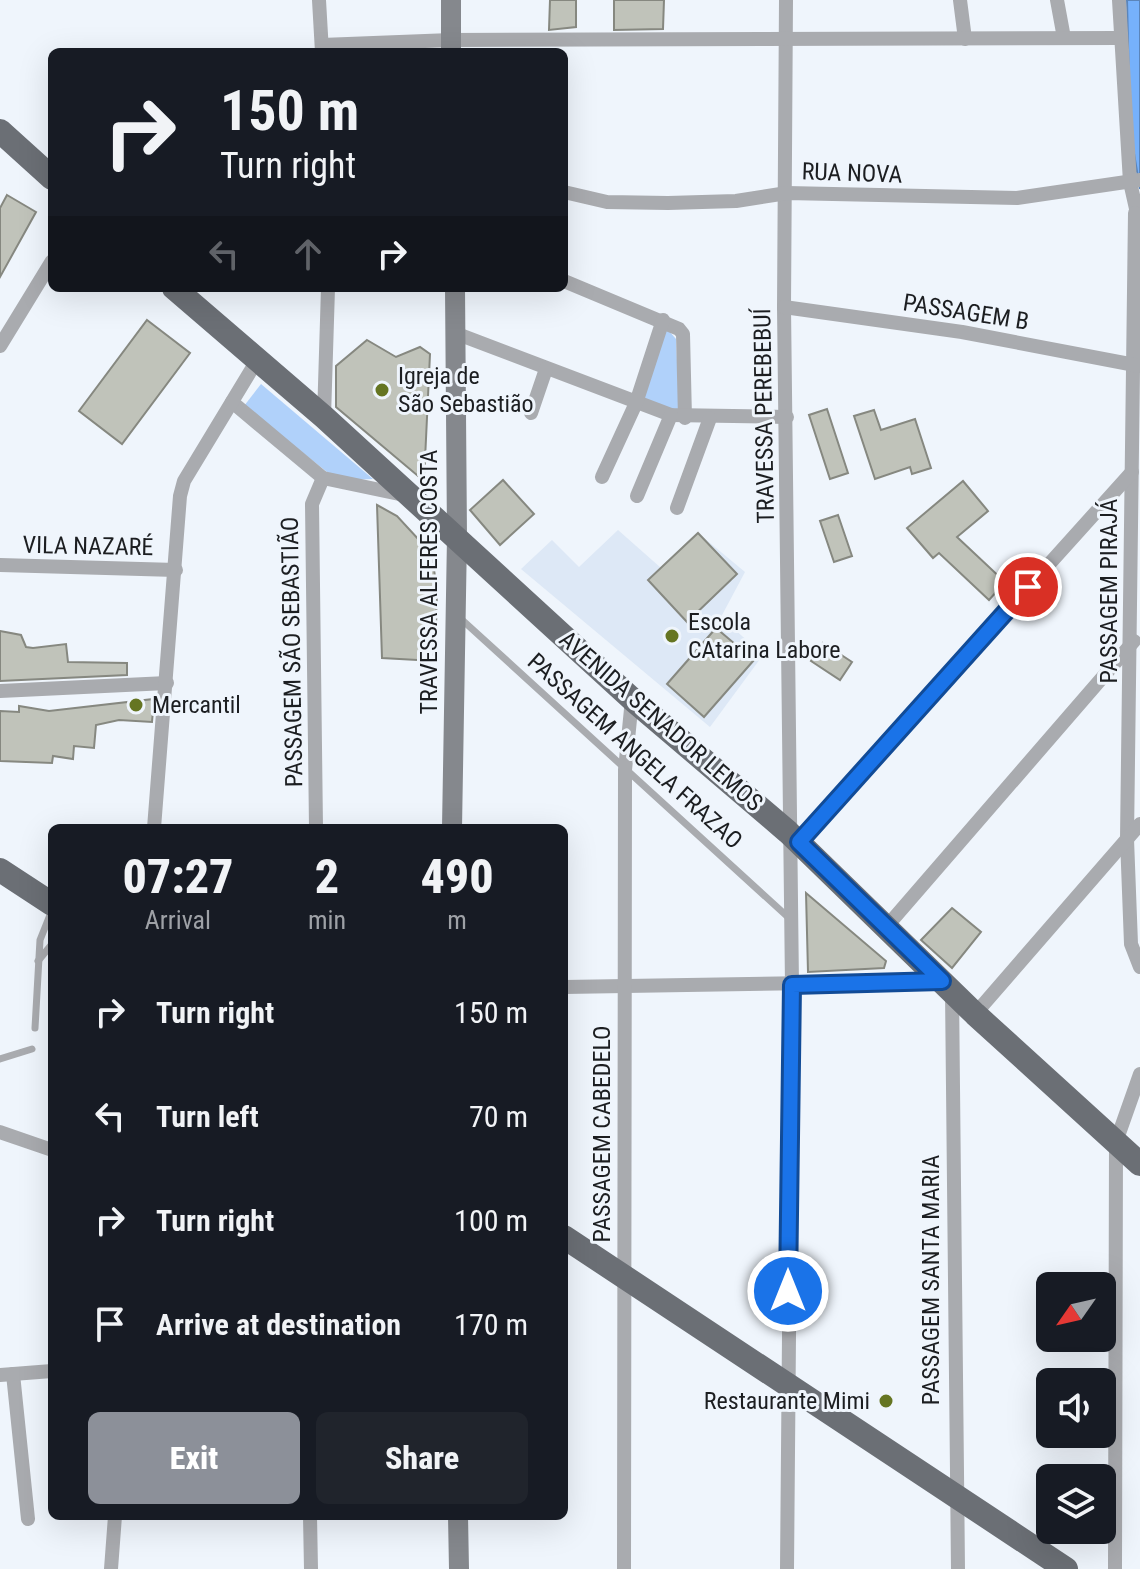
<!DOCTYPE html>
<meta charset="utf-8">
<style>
:root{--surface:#171b24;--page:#20242c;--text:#f1f3f6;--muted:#9ea1a6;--accent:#8c9099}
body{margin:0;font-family:"Roboto Condensed",sans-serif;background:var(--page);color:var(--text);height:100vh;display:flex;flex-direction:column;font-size:30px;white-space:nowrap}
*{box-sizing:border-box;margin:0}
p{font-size:26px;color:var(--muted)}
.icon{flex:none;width:44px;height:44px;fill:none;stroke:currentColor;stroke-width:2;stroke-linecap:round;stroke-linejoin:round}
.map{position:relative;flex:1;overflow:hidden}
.side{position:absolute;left:48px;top:824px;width:520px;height:696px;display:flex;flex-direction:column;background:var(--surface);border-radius:12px;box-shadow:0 8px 32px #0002}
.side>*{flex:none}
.top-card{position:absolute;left:48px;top:48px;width:520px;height:244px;border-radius:12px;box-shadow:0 8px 32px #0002;background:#171b24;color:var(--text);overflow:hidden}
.needle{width:52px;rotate:236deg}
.fabs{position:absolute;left:1036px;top:1272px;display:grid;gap:16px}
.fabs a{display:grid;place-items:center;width:80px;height:80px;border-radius:12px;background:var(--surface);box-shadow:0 8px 32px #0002;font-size:40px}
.pin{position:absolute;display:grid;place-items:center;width:68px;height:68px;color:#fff;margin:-34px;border:4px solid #fff;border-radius:50%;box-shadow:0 2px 8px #0007}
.me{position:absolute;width:88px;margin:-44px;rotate:0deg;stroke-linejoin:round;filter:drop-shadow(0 0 6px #0008)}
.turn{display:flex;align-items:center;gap:28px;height:168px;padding:0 40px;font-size:36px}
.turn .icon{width:104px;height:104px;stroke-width:2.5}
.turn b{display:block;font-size:56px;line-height:68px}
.lanes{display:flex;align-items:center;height:76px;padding:0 40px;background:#0003;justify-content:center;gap:40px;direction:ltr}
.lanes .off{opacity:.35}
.eta{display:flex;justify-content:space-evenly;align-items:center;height:136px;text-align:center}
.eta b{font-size:48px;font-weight:800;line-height:56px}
.cta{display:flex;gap:16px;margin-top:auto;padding:16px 40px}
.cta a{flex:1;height:92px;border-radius:12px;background:var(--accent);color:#fff;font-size:32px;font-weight:800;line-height:92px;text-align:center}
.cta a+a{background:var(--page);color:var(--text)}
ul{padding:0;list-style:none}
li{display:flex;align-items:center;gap:24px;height:104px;padding:0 40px}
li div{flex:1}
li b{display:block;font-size:30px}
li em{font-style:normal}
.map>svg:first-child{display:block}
</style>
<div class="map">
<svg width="1140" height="1569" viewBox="0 0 1140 1569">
<rect width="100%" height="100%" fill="#eff5fc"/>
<!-- built -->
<polygon fill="#dde8f6" points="618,530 661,568 698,533 745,572 721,617 763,655 710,727 521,569 552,540 579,567"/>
<!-- green -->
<g fill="#b0d1fa">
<polygon points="663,324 676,339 679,408 673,412 641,400"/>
<polygon points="261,384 373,479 346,480 327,472 244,406"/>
</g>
<!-- water -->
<polygon fill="#76b1fb" stroke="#5b85ba" stroke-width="2" points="1127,0 1140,0 1140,189 1130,130"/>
<!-- building -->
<g fill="#c0c3ba" stroke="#868880" stroke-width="2">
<polygon points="550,0 576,0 576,27 549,30"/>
<polygon points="614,0 664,0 663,29 614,30"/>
<polygon points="7,195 36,212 0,277 0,208"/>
<polygon points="147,320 190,353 122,444 79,411"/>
<polygon points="367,340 396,357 420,347 430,354 424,481 336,407 336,366"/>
<polygon points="827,409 848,473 830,479 809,415"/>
<polygon points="874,410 881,430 915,419 931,468 912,474 910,467 875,479 854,416"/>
<polygon points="503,480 534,514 500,545 470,510"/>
<polygon points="963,481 988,511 957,537 1005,582 989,600 939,553 933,558 907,528"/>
<polygon points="377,505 397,516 432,554 437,592 435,661 382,658"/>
<polygon points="838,515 852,556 834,562 820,521"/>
<polygon points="698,533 737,574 687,622 648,580"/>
<polygon points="716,628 754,660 704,717 667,684"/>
<polygon points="0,631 21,635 26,647 33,648 66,644 68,662 127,663 127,675 0,681"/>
<polygon points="823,643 852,662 840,680 811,661"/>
<polygon points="154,699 152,722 119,720 96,725 94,748 74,746 73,759 53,756 52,763 0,761 0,711 19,712 19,706 49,711"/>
<polygon points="806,893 886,961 884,968 808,972"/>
<polygon points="952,908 981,932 952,968 921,940"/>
</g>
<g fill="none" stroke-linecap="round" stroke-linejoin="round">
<!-- lane -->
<g stroke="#a9abaf" stroke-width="7">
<polyline points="460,618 789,918"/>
<polyline points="38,961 52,944"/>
<polyline points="35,1028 40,940 52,910"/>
<polyline points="0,1059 32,1049"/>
</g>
<!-- street -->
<g stroke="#a9abaf" stroke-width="14">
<polyline points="319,0 322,52"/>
<polyline points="786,0 784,307 792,985 787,1569"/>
<polyline points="960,0 965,39"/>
<polyline points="1057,0 1064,38"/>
<polyline points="1119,0 1130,182 1139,222"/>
<polyline points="322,45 451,40 1120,38"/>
<polyline points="564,192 607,202 668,203 736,201 787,193 1017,198 1140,180"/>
<polyline points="1135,213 1127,839 1131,944 1140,967"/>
<polyline points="564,281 679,329 683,334 685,418"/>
<polyline points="784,307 962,332 1140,366"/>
<polyline points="455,333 671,415 787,417"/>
<polyline points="0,346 52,261"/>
<polyline points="232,402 323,478 404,495"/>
<polyline points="531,413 546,369"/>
<polyline points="324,417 328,288"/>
<polyline points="602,477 636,403 663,320"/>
<polyline points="637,496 671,415"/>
<polyline points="677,508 710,418"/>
<polyline points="0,565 176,570"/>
<polyline points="0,691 167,683"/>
<polyline points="154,828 180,496 184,481 256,362"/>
<polyline points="316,828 312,504 323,478"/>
<polyline points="799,842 1132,472"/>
<polyline points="888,925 1134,641"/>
<polyline points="564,987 941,981"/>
<polyline points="952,991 958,1569"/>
<polyline points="975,1014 1140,824"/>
<polyline points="0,1132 52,1150"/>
<polyline points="13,1374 28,1519"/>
<polyline points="0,1375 52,1371"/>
<polyline points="310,1516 311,1569"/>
<polyline points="111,1569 115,1516"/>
<polyline points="624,1569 625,770 632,699"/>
<polyline points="1115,1569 1116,1142 1140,1074"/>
</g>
<!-- secondary -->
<g stroke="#85888d" stroke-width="20">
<polyline points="451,52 451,0"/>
<polyline points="452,828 457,537 455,288"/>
<polyline points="458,1516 459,1569"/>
</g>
<!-- primary -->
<g stroke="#6b6f75" stroke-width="24">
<polyline points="0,131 52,178"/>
<polyline points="174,288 324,417 632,699 788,832 975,1014 1140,1164"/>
<polyline points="0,870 52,904"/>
<polyline points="564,1237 1066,1569"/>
</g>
</g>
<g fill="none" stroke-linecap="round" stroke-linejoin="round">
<defs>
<polyline id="route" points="788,1291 792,985 942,981 799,842 1028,587"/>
</defs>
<!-- route casing -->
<use href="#route" stroke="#114b97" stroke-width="20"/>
<!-- route -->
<use href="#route" stroke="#1a73e8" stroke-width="14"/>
</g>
<!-- markers -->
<g fill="#657522" stroke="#eff5fc" stroke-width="3">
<circle cx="382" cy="390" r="8"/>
<circle cx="672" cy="636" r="8"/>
<circle cx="136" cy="705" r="8"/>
<circle cx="886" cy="1401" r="8"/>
</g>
<g text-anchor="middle" stroke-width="6" stroke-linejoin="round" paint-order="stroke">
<!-- street labels -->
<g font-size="24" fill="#1c1e21" stroke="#eff5fc">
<text transform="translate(852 173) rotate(2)" y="8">RUA NOVA</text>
<text transform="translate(966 312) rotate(9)" y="8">PASSAGEM B</text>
<text transform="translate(764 416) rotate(-91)" y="8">TRAVESSA PEREBEBUÍ</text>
<text transform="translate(88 546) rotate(1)" y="8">VILA NAZARÉ</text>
<text transform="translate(429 582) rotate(-90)" y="8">TRAVESSA ALFERES COSTA</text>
<text transform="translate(1109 591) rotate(-90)" y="8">PASSAGEM PIRAJÁ</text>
<text transform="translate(292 652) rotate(-91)" y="8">PASSAGEM SÃO SEBASTIÃO</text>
<text transform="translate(661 721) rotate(41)" y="8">AVENIDA SENADOR LEMOS</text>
<text transform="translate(635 751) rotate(42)" y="8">PASSAGEM ANGELA FRAZAO</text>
<text transform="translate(602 1134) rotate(-90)" y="8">PASSAGEM CABEDELO</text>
<text transform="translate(931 1280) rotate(-90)" y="8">PASSAGEM SANTA MARIA</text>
</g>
<!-- poi labels -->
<g font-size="24" fill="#1c1e21" stroke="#eff5fc" text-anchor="start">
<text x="398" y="384">Igreja de<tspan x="398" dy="28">São Sebastião</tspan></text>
<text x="688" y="630">Escola<tspan x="688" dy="28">CAtarina Labore</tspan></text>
<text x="152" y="713">Mercantil</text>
<text x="870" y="1409" text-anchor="end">Restaurante Mimi</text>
</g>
</g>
</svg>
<div class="fabs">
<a><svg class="needle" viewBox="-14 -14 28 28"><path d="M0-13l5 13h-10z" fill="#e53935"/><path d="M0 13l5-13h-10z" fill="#9ea1a6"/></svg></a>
<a><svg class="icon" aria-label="sound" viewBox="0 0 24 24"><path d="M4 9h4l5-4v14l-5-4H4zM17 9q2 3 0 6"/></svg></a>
<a><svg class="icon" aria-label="layers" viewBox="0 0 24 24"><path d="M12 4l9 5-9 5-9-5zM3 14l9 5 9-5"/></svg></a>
</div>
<div class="pin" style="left:1028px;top:587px;background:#d93025"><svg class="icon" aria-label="arrive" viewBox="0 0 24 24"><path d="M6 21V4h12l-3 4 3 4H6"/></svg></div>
<svg class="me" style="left:788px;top:1291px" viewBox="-20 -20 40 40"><circle r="17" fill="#1a73e8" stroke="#fff" stroke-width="3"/><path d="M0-11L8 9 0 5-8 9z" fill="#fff"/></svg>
<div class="top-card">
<div class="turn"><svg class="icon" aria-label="right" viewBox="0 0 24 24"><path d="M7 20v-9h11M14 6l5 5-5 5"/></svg><div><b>150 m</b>Turn right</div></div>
<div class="lanes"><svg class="icon off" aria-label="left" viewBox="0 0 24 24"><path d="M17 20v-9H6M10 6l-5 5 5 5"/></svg><svg class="icon off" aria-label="ahead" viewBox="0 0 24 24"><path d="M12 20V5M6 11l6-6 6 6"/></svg><svg class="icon" aria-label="right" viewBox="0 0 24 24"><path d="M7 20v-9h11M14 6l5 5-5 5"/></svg></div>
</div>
<section class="side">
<div class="eta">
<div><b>07:27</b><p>Arrival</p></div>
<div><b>2</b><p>min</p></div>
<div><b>490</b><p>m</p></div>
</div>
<ul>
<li><svg class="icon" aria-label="right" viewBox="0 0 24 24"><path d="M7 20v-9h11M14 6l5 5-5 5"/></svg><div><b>Turn right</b></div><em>150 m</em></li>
<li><svg class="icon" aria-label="left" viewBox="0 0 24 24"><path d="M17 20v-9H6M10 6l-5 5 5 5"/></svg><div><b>Turn left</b></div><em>70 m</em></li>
<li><svg class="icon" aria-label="right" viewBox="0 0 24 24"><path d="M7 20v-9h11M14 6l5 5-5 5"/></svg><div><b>Turn right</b></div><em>100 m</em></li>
<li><svg class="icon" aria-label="arrive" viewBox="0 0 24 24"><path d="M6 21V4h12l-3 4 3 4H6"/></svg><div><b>Arrive at destination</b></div><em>170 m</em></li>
</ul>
<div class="cta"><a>Exit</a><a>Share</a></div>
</section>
</div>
